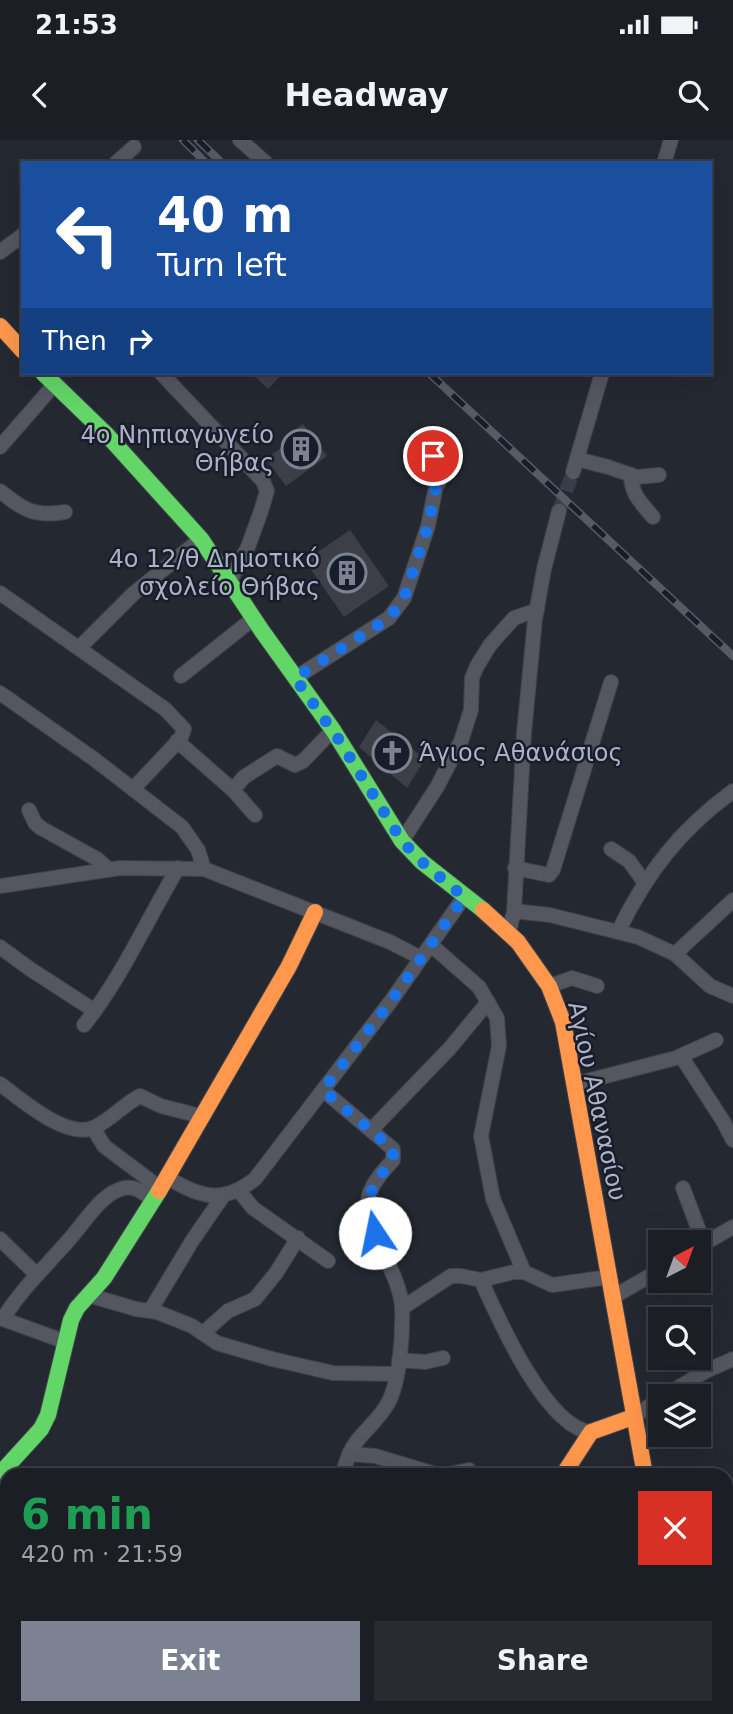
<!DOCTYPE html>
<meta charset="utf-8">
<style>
:root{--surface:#1b1e25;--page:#282b32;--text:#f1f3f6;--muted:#a0a2a7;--line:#393c42;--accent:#7c8291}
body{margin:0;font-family:"DejaVu Sans",sans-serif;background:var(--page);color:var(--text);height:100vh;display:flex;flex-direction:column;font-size:26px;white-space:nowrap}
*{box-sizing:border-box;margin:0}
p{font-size:23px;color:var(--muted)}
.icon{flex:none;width:38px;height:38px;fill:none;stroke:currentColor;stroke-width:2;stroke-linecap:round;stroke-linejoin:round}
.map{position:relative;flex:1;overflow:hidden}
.drawer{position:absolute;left:0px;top:1328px;width:733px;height:247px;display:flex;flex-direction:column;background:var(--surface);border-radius:21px 21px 0 0;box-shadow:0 7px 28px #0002,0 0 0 2px var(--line)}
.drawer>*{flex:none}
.hud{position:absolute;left:21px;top:21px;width:691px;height:214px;border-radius:0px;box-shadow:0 7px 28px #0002,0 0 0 2px var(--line);background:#1a4fa0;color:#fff;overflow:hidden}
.needle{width:46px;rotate:41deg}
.buttons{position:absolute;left:648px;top:1090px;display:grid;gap:14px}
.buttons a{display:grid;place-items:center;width:63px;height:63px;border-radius:0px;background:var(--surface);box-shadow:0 7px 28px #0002,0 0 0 2px var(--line);font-size:35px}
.pin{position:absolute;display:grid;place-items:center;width:60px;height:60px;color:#fff;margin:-30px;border:4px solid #fff;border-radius:50%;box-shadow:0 2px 7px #0007}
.me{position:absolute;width:77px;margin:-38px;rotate:349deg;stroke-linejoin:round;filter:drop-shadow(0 0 5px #0008)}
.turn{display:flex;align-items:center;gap:24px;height:147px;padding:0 21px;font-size:32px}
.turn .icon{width:91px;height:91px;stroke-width:2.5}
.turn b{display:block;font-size:49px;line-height:60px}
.then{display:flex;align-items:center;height:66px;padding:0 21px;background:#0003;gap:14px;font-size:26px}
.round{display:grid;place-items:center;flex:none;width:74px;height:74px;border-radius:0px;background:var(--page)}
.summary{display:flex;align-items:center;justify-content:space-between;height:119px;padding:0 21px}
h1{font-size:42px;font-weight:800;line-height:52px;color:#1e9e55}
.primary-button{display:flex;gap:14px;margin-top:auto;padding:14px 21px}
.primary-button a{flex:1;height:80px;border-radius:0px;background:var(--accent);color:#fff;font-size:28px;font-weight:800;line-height:80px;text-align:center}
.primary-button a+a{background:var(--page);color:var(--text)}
.status{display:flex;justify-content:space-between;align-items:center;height:49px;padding:0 35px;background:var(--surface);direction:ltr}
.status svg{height:19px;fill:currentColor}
header{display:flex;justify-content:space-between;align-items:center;height:91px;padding:0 21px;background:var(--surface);font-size:32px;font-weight:800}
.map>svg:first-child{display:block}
</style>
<div class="status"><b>21:53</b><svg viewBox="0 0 49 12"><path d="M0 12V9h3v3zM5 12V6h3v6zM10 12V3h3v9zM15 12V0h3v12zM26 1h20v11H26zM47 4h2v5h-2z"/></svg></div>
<header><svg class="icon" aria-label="back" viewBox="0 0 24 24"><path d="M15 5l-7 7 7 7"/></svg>Headway<svg class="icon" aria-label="search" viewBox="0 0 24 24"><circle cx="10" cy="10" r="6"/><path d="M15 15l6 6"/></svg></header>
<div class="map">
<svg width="733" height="1574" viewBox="0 0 733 1574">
<rect width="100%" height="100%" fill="#242831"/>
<!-- building -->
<g fill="#3c3f48">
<polygon points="251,233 283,233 268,249"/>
<polygon points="303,284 327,316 286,346 266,319 289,302 285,297"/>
<polygon points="350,390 389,446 344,477 305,421"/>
<polygon points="376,580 425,619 407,648 359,607"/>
</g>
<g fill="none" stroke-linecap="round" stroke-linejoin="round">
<!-- street-tunnel -->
<polyline stroke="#383d47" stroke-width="14" stroke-dasharray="14 7" stroke-linecap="butt" points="559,371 573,332"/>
<defs>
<g id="street">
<polyline points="240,0 266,23"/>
<polyline points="116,23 134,7"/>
<polyline points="664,23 671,0"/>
<polyline points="0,112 23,95"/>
<polyline points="161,233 263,341 267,351 261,371 248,407 230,441"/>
<polyline points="0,307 54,245"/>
<polyline points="577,319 608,327 637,337 659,335"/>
<polyline points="573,332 602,233"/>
<path d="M 631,335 C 631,354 641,363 653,377"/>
<path d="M 0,351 C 24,370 33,377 65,372"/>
<polyline points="0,453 165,569 184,589 181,598 133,649"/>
<polyline points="79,508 133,454 201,399"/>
<polyline points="181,536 254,478"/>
<polyline points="295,538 389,478 404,458 428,386 436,346 439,342 430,327 442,302"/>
<polyline points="0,553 94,619 182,687 198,710 204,729"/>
<polyline points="177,601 233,650 255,675"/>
<polyline points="233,650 244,637 277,616 295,625 303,621 333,590"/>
<polyline points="29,670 35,683 41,688 97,719 108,729"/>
<polyline points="402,701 437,647 461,601 471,570 472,538 477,526 490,505 514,478 537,470"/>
<polyline points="611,709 629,721 645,743"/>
<polyline points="515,728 549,735 553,730 611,542"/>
<polyline points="0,746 120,728 204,729 390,802 421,818"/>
<polyline points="514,771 550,775 638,797 675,814 710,846 733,856"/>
<polyline points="509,792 514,771 524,593 535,479 544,429 559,371"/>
<path d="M 618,792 C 647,732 680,690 733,651"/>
<polyline points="431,805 479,847 497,878 499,906 481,996 493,1059 524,1132"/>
<polyline points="0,807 30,829 95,871"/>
<polyline points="675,814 733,760"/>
<polyline points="549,846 572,838 597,846"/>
<path d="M 84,885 C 122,837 147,780 178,728"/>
<polyline points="681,916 723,981 733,1000"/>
<path d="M 0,944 C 22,960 68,1001 95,987 C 112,979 124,964 140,956 L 161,966 L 200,976"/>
<polyline points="575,944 676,918 716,900"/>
<path d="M 323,950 L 393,1009 L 393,1020 C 384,1030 373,1042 369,1055 C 361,1086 401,1133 402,1168 C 403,1193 400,1242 388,1263 C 380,1278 367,1288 357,1301 C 349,1311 346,1323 342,1335"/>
<polyline points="93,988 104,1006 160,1048"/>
<polyline points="371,990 450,908 488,862"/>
<path d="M 166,1037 C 201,1057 221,1065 255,1039 L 391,861 L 464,757"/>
<polyline points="683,1048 704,1104"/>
<polyline points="239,1051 253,1068 328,1121"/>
<polyline points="0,1099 37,1135"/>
<polyline points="698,1107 733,1087"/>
<path d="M 481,1140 C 498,1178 546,1288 591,1292"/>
<polyline points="88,1155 136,1169 157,1172 192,1186 217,1203 272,1219 333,1233 397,1234"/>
<polyline points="613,1157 660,1130"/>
<polyline points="402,1168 451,1136 461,1136 481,1140 514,1132 524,1132 552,1145 609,1137"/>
<polyline points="150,1171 192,1101 223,1056"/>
<polyline points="0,1178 66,1202"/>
<path d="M 3,1179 C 22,1147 50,1123 73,1095 C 87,1079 102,1053 124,1048 C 135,1045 145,1054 153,1060"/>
<polyline points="203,1193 228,1171 255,1159 276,1133 298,1098"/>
<polyline points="399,1220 425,1222 443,1218"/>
<polyline points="664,1256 706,1231 733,1219"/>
<polyline points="633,1277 660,1259"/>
<polyline points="349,1314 375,1316 435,1334 449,1334 469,1330"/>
<polyline points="726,1399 733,1395"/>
<polyline points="726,1519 733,1523"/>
<polyline points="247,1574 248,1568"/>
</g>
<g id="fast">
<polyline points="43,233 107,295 201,399 262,491 333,590 402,701 422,722 483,770"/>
<polyline points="0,1334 41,1289 48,1275 71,1180 77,1168 104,1138 159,1051"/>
<polyline points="0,1507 7,1519"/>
<polyline points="698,1568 699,1574"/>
</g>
<g id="slow">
<polyline points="0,186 23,211"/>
<polyline points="483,770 518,802 549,846 563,882 645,1335"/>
<polyline points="159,1051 289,826 315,772"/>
<polyline points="563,1335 591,1292 633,1277"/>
<polyline points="429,1574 436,1568"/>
</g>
<polyline id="jam" points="35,1568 38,1574"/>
</defs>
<!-- street casing -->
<use href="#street" stroke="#40434a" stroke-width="16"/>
<!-- fast casing -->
<use href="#fast" stroke="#40434a" stroke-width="18"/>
<!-- slow casing -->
<use href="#slow" stroke="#40434a" stroke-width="18"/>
<!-- jam casing -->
<use href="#jam" stroke="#40434a" stroke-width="18"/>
<!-- street -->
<use href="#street" stroke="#545660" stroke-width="14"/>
<!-- fast -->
<use href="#fast" stroke="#63d668" stroke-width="16"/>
<!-- slow -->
<use href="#slow" stroke="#ff974d" stroke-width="16"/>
<!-- jam -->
<use href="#jam" stroke="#b3261e" stroke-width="16"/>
<defs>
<g id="rail">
<polyline points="183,0 206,23"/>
<polyline points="198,0 222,23"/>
<polyline points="429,233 733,516"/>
</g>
</defs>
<!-- rail casing -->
<use href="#rail" stroke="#575b63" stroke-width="8"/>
<!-- rail -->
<use href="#rail" stroke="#181d2c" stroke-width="5" stroke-dasharray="16" stroke-linecap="butt"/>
</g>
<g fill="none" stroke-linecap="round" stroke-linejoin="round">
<!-- route -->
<path stroke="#1a73e8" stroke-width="12" stroke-dasharray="0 21.6" d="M 375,1093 C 364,1057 369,1048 393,1020 L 393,1009 L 323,950 L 391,861 L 464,757 L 422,722 L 402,701 L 339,600 L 295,538 L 389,478 L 404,458 L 428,386 L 436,346 L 439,342 L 430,327 L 433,316"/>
</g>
<!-- icons -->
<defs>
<symbol id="building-ring" viewBox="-11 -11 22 22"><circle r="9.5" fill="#181d2c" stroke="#7c8291" stroke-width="1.5"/><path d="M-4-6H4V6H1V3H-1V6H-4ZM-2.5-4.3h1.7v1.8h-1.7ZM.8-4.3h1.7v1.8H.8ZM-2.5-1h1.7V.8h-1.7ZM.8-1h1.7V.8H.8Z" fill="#7c8291"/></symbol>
<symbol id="church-ring" viewBox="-11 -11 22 22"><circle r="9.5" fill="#181d2c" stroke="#7c8291" stroke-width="1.5"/><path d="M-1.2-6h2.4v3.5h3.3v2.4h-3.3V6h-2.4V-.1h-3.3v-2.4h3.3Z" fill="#7c8291"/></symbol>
</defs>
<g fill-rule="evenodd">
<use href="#building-ring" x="279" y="287" width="44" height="44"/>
<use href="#building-ring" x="325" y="411" width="44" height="44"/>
<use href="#church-ring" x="370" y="591" width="44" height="44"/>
</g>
<g text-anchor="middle" stroke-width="5" stroke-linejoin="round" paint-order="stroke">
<!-- poi labels -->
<g font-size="24" fill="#acb2c5" stroke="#181d2c" text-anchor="end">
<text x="274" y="303">4ο Νηπιαγωγείο<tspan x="274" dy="28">Θήβας</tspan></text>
<text x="320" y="427">4ο 12/θ Δημοτικό<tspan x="320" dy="28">σχολείο Θήβας</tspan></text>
<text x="419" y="621" text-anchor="start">Άγιος Αθανάσιος</text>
</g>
<!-- street labels -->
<g font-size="24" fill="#acb2c5" stroke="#181d2c">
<text transform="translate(597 961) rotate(78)" y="8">Αγίου Αθανασίου</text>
</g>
</g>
</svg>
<div class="buttons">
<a><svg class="needle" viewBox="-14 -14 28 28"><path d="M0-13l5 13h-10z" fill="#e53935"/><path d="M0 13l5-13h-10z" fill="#a0a2a7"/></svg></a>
<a><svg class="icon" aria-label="search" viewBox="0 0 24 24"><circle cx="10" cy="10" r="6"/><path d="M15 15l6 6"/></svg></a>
<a><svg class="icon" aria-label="layers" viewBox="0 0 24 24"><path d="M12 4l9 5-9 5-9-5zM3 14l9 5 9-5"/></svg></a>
</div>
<div class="pin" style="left:433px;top:316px;background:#d93025"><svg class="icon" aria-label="arrive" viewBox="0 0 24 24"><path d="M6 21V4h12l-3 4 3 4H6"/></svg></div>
<svg class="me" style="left:375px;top:1093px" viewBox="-20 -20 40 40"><circle r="19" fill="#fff"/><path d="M0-13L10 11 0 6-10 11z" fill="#1a73e8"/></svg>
<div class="hud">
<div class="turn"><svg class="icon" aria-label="left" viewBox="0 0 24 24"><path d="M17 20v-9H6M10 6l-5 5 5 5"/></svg><div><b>40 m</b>Turn left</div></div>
<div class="then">Then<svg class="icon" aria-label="right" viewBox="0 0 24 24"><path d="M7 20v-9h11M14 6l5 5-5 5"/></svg></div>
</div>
<section class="drawer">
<div class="summary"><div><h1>6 min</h1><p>420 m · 21:59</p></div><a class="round" style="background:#d93025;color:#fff"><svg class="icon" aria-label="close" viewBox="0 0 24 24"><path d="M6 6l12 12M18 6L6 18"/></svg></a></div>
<div class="primary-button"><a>Exit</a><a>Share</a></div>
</section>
</div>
